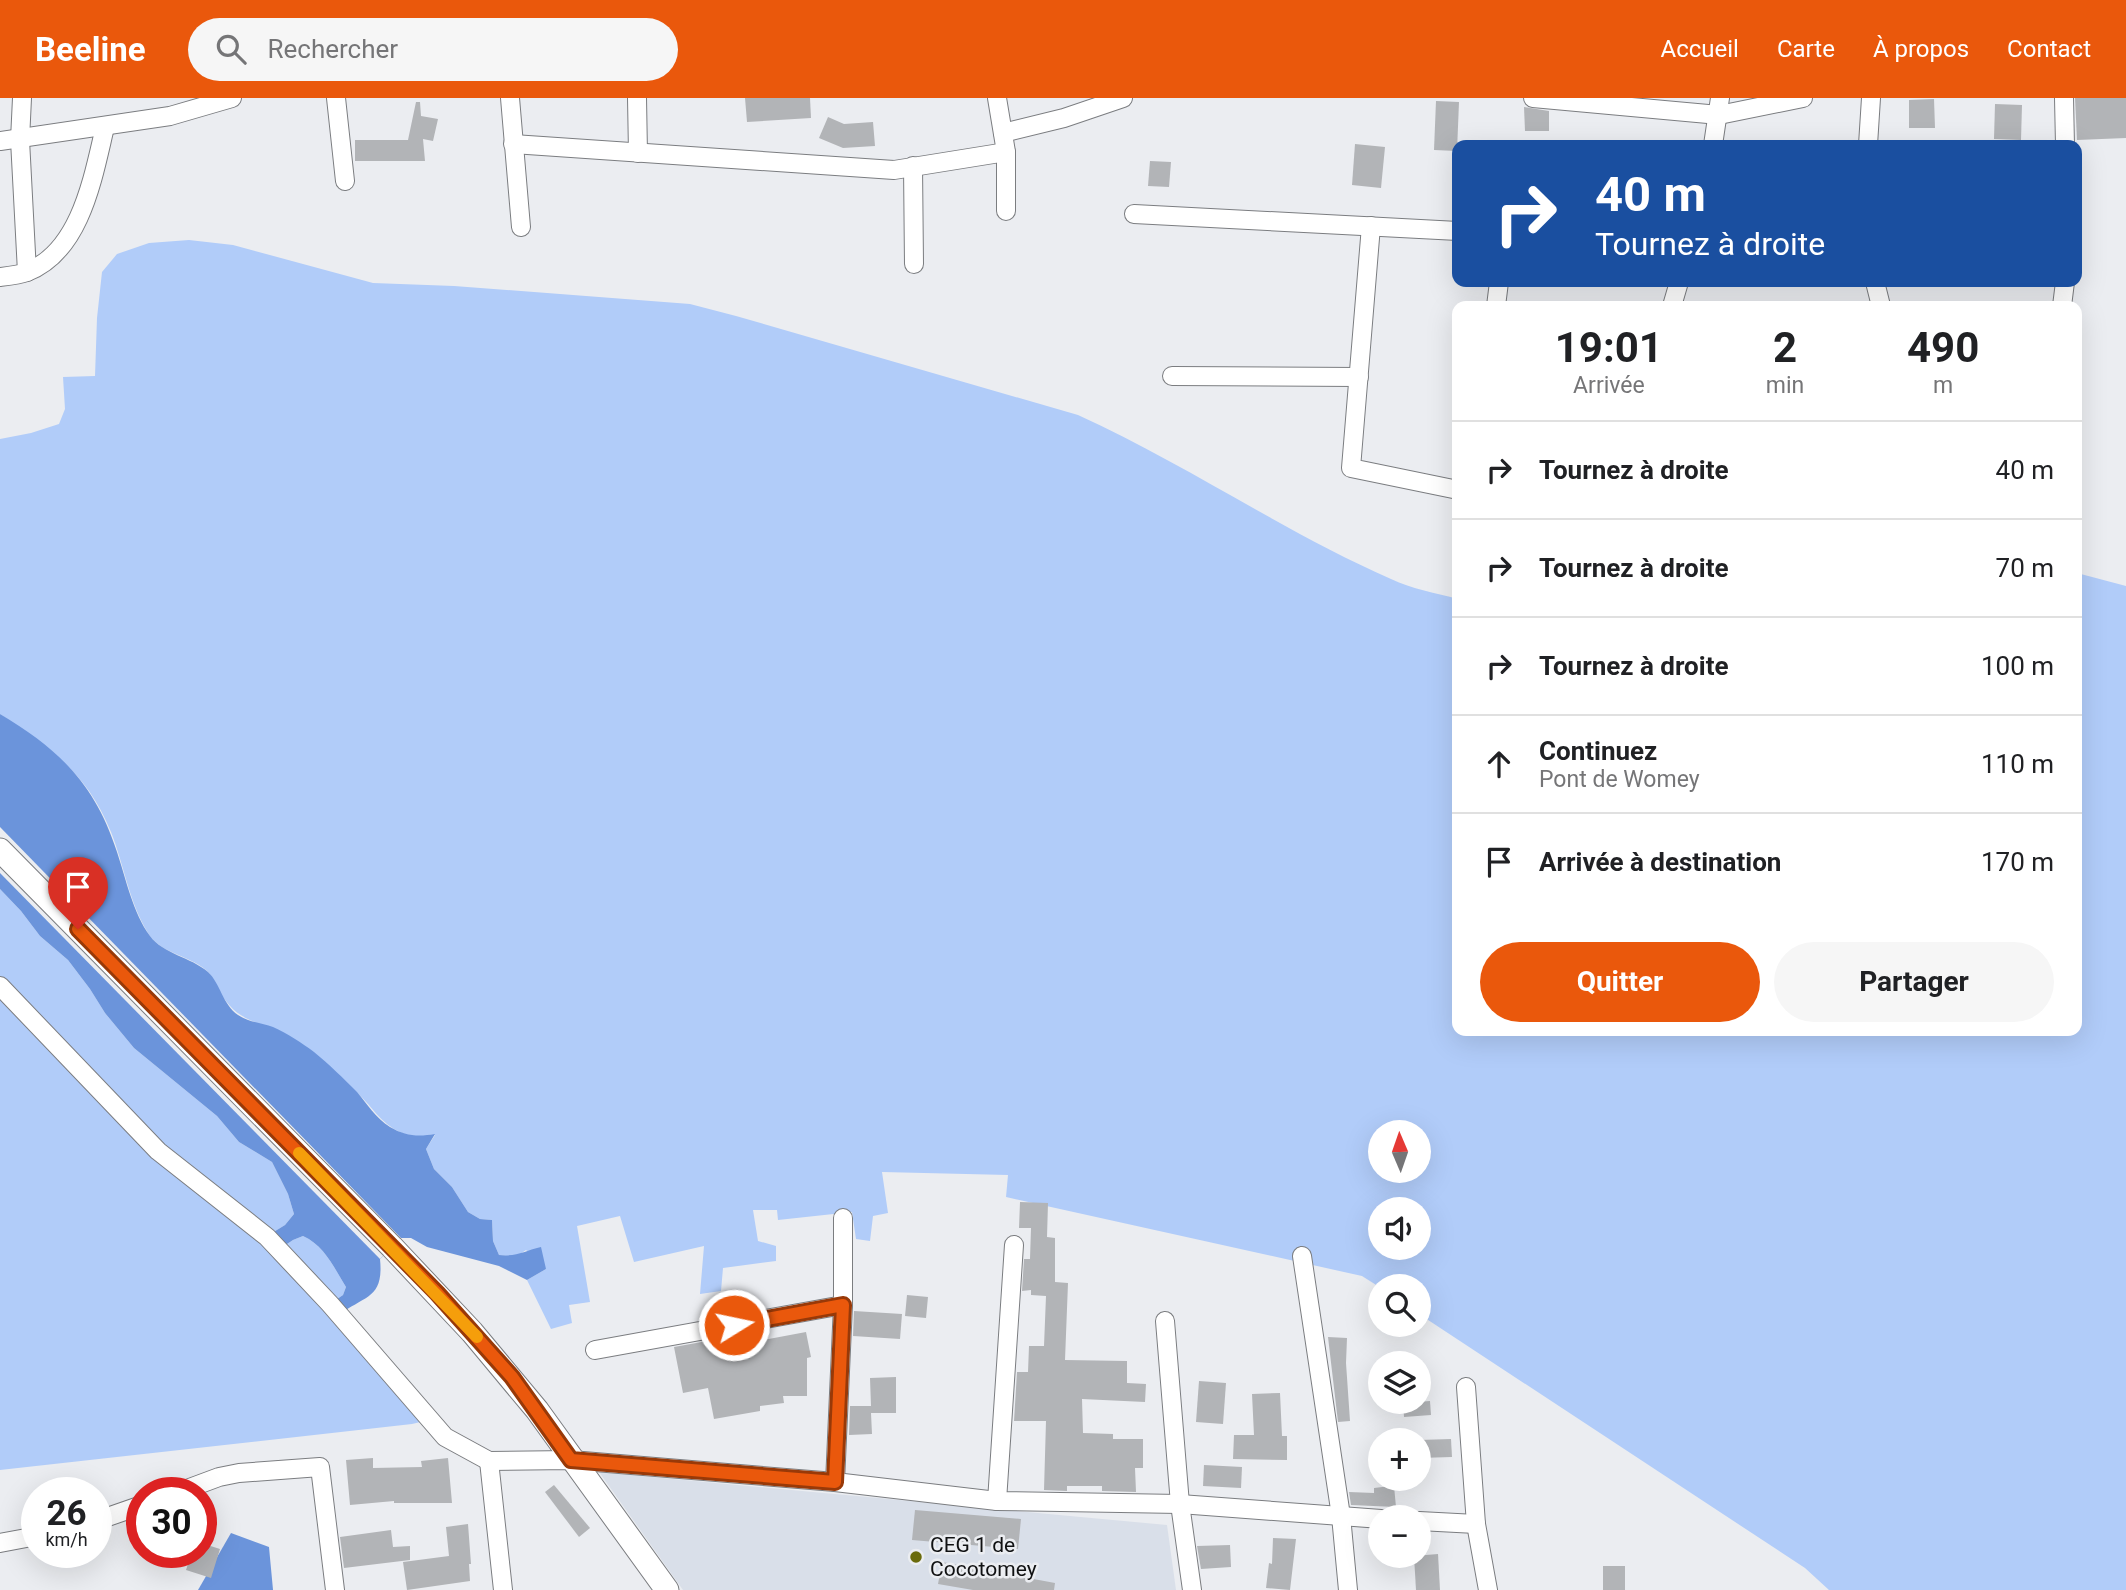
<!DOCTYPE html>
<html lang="fr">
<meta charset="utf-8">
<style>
:root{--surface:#fff;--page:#f6f6f6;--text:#202124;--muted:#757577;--line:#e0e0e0;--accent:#ea580c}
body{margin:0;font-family:Roboto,sans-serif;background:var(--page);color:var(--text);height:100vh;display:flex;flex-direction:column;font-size:26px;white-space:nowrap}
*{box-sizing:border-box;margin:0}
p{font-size:23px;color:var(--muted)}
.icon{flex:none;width:38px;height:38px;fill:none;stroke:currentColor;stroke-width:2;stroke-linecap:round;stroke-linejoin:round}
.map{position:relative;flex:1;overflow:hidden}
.details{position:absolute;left:1452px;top:203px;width:630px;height:735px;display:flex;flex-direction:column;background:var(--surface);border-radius:14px;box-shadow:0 7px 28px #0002}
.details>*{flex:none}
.top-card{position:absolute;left:1452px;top:42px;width:630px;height:147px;border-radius:14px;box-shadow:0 7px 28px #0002;background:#1a4fa0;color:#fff;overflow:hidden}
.needle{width:46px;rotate:358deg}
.buttons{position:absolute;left:1368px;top:1022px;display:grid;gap:14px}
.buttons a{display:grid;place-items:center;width:63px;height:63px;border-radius:50%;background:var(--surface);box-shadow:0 7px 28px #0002;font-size:35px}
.speed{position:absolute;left:21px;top:1379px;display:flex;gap:14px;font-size:35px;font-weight:700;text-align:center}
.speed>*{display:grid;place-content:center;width:91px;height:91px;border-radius:50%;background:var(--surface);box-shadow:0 7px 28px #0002;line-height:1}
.speed small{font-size:18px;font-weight:400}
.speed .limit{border:10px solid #d22;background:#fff;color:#111}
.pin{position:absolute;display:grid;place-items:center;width:60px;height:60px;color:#fff;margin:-72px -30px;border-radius:50% 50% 50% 0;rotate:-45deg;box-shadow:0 0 7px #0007}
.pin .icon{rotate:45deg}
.me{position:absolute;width:77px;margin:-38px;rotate:80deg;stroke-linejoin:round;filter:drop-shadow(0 0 5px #0008)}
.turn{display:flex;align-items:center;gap:24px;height:147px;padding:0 28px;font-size:32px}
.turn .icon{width:91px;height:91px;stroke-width:2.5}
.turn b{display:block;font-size:49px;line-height:60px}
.eta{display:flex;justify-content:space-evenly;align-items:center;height:119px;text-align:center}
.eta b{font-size:42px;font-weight:700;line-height:49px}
.primary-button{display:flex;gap:14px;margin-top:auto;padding:14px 28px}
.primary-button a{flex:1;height:80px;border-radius:42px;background:var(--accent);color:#fff;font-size:28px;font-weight:700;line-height:80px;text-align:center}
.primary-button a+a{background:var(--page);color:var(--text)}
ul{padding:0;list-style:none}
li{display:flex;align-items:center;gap:21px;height:98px;padding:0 28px;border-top:2px solid var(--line)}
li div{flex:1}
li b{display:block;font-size:26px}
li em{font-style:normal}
header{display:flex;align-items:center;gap:42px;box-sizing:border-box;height:98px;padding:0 35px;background:var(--accent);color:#fff}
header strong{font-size:33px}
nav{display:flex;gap:38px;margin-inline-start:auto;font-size:24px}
.search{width:490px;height:63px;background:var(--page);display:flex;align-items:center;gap:18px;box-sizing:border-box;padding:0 24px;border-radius:38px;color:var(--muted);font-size:26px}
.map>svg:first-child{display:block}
</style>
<header>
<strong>Beeline</strong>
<div class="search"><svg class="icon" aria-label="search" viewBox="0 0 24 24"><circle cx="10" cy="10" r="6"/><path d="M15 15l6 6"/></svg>Rechercher</div>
<nav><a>Accueil</a><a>Carte</a><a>À propos</a><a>Contact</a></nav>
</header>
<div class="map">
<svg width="2126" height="1492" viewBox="0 0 2126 1492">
<rect width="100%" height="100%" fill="#ebedf1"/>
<!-- built -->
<polygon fill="#d9dfe9" points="599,1374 1167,1427 1176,1492 683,1492"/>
<!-- green -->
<g fill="#b1ccf9" fill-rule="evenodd">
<path d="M 189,142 L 233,147 L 373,185 L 454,188 L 690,206 L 736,218 L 1078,317 C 1186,366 1284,434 1391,481 C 1412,491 1436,495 1458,501 L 1458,933 L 2077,933 L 2077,475 L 2126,488 L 2126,1492 L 1829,1492 L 1805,1470 L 1419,1216 L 1419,1188 L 1381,1188 L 1381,1190 L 1362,1178 L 1006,1099 L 1008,1077 L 882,1074 L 888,1115 L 873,1118 L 870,1143 L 856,1141 L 852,1114 L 778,1122 L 777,1112 L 753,1112 L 758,1143 L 776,1148 L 776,1163 L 723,1170 L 721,1193 L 700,1196 L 704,1148 L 634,1164 L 620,1118 L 577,1128 L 590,1204 L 569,1207 L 572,1225 L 551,1231 L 527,1182 L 546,1171 L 526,1152 L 516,1159 L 499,1157 L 493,1143 L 492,1122 L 480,1121 L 468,1114 L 452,1089 L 434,1071 L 426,1051 L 435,1037 C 424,1038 413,1040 402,1035 C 379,1025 372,1007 354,992 C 323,967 288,946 255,924 C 236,917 227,907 217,889 C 215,885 212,879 209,875 C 192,857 161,857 148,835 C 129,804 124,767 111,734 C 86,673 51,652 0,616 L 0,341 L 31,335 L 59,326 L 65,311 L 63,279 L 95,278 L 97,220 L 102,174 L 117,156 L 149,145 ZM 1381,1034 L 1419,1034 L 1419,1073 L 1381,1073 ZM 1381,1111 L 1419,1111 L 1419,1150 L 1381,1150 Z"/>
<path d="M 0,791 L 21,813 L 40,838 L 68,862 L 90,891 L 105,915 L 134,950 L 217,1018 L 239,1044 L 272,1064 L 288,1096 L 294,1116 L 285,1127 L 272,1135 L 278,1152 L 293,1142 L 303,1138 C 325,1148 334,1170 346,1189 L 343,1197 L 330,1206 L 429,1322 L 412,1326 L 0,1372 Z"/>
</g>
<!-- water -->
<g fill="#6b94db">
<path d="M 0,616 C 60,652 95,686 117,754 C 126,781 133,815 150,838 C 163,856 191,859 208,874 C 220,885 223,907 238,917 C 248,924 262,925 273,929 C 287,935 302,945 314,954 C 329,966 344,981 357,994 C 367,1006 376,1020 390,1029 C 405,1038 418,1039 435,1036 L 426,1051 L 434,1071 L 452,1089 L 468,1114 L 480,1121 L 492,1122 L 493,1143 L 499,1157 C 517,1159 524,1153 541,1149 L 546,1171 L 527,1182 L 499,1168 L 427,1149 L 411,1140 L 401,1140 L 380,1161 C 384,1201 365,1197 339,1217 L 330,1206 L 343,1197 L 346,1189 C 334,1170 325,1148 303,1138 L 293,1142 L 278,1152 L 272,1135 L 285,1127 L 294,1116 L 288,1096 L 272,1064 L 239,1044 L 217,1018 L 134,950 L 105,915 L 90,891 L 68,862 L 40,838 L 21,813 L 0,791 Z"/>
<polygon points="231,1435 269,1449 273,1492 198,1492"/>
</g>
<!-- pier -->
<polygon fill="#ebedf1" points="0,729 401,1140 380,1161 0,775"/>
<!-- building -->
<g fill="#b2b4b7">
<polygon points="745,0 810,0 811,20 747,24"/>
<polygon points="2075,0 2126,0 2126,40 2077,42"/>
<polygon points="1934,1 1935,30 1909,30 1909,2"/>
<polygon points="1436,3 1459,4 1457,53 1434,52"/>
<polygon points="416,4 420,4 421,18 438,21 433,43 423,41 425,63 355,63 355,42 408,42"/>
<polygon points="1995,6 2022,7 2021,42 1994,41"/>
<polygon points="1524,9 1549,13 1549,33 1525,33"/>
<polygon points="828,19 844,26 873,24 875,48 843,50 819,40"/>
<polygon points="1355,46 1385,49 1381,90 1352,87"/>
<polygon points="1150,63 1171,64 1169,89 1148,88"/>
<polygon points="1020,1104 1048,1105 1047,1139 1055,1140 1055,1184 1068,1185 1065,1262 1127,1263 1127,1285 1146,1286 1145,1304 1082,1301 1083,1335 1113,1336 1113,1341 1143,1341 1143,1370 1135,1370 1136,1394 1102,1393 1102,1388 1067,1388 1067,1393 1044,1392 1046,1323 1014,1323 1017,1274 1028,1274 1029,1248 1044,1248 1046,1198 1031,1197 1031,1192 1022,1193 1024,1161 1030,1161 1031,1130 1019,1130"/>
<polygon points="907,1197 928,1199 926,1220 905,1218"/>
<polygon points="854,1213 902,1216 900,1241 853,1238"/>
<polygon points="806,1234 811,1259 807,1260 807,1298 783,1298 784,1305 760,1308 760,1313 714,1321 708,1290 683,1295 674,1249 746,1236 748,1245"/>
<polygon points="1328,1239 1347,1240 1346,1265 1350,1323 1338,1324"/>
<polygon points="896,1279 896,1315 871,1315 872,1336 849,1337 850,1308 871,1308 870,1280"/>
<polygon points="1199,1283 1226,1285 1223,1326 1196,1324"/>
<polygon points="1280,1295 1282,1338 1287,1338 1287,1362 1233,1361 1234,1337 1254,1337 1252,1296"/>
<polygon points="1430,1303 1431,1317 1404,1319 1403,1305"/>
<polygon points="1451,1341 1452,1359 1419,1360 1419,1342"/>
<polygon points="373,1360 373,1370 422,1369 421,1363 448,1360 452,1405 394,1405 394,1403 350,1407 346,1362"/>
<polygon points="1204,1367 1242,1369 1241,1390 1203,1388"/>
<polygon points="554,1387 590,1430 579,1439 545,1394"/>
<polygon points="1391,1388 1394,1388 1396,1409 1351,1407 1349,1394 1374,1395 1374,1390"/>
<polygon points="915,1412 1021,1421 1018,1451 912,1442"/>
<polygon points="468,1426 471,1466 469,1466 470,1483 407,1492 403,1464 449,1458 446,1429"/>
<polygon points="391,1432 393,1449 410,1448 410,1462 344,1470 340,1439"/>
<polygon points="1273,1440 1296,1441 1290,1492 1266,1490 1269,1465 1272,1466"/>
<polygon points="201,1445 220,1451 211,1480 186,1472 192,1454 201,1454"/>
<polygon points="1230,1447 1231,1469 1201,1471 1197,1448"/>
<polygon points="1438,1456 1440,1492 1416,1492 1414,1458"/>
<polygon points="942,1464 1055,1485 1054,1492 973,1492 938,1486"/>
<rect x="1603" y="1468" width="22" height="24"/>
</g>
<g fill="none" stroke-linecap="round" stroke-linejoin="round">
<defs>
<g id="minor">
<polyline points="22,0 20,42 27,174"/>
<polyline points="336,0 345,83"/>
<polyline points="510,0 521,129"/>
<polyline points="637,0 638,55"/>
<polyline points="997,0 1006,54 1006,113"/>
<polyline points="1533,0 1719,17 1803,0"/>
<polyline points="2064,0 2065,47"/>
<polyline points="1003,35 1064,20 1123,0"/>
<polyline points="0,43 170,18 232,0"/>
<polyline points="513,46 894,72 1006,54"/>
<polyline points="1713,47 1720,0"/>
<polyline points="1868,47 1871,0"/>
<polyline points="913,68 914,166"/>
<polyline points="1134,116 1458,133"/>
<polyline points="1371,128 1351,370 1458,392"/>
<path d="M 0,179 C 9,178 19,177 27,174 C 81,153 93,79 105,29"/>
<polyline points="1875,184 1881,208"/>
<polyline points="1496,208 1499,184"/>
<polyline points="1672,208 1679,184"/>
<polyline points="2062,208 2065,184"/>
<polyline points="1172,278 1359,279"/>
<polyline points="0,888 158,1053 267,1139 330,1206 445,1339 489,1363 571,1362 835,1384 997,1403 1180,1406 1381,1421"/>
<polyline points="1302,1158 1341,1418 1348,1492"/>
<polyline points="1165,1223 1180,1406 1192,1492"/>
<polyline points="595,1252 843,1207"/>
<polyline points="1466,1289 1476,1426 1488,1492"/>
<polyline points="489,1363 503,1492"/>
<polyline points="835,1384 843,1207 843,1120"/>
<polyline points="176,1395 219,1379 239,1375 320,1369 335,1492"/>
<polyline points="997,1403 1014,1147"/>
<polyline points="96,1423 142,1407"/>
<polyline points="1419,1423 1476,1426"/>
<polyline points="0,1445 37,1438"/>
</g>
<polyline id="major" points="0,752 392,1149 472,1234 537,1312 667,1492"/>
</defs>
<!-- minor casing -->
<use href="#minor" stroke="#7b7d80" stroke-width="20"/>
<!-- major casing -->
<use href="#major" stroke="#7b7d80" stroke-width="25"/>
<!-- minor -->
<use href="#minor" stroke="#fff" stroke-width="18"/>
<!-- major -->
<use href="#major" stroke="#fff" stroke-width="23"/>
</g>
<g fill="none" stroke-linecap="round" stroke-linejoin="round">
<defs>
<polyline id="route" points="78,831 437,1195 512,1279 571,1362 835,1384 843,1207 734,1227"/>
</defs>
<!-- route casing -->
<use href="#route" stroke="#983908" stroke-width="18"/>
<!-- route -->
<use href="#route" stroke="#ea580c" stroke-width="12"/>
<!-- slow -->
<polyline stroke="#f59e0b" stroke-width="12" points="299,1055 477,1239"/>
</g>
<!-- markers -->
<circle fill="#6a6b0c" stroke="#ebedf1" stroke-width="2.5" cx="916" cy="1459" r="7"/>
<g text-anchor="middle" stroke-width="5" stroke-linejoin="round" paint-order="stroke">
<!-- poi labels -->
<g font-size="21" fill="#101112" stroke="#ebedf1" text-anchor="start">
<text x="930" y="1454">CEG 1 de<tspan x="930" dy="24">Cocotomey</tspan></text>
</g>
</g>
</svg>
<div class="buttons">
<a><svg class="needle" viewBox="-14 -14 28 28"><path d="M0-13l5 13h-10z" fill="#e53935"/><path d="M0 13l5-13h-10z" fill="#757577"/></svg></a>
<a><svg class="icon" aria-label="sound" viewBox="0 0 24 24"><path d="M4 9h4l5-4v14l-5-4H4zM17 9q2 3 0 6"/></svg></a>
<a><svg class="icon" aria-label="search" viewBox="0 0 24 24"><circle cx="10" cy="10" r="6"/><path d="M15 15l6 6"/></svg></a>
<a><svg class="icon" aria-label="layers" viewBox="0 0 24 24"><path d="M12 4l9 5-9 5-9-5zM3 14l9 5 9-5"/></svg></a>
<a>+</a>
<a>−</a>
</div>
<div class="speed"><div>26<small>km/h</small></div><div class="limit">30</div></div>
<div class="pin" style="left:78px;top:831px;background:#d93025"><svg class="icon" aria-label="arrive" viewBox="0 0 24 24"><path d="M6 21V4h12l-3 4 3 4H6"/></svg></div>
<svg class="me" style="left:734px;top:1227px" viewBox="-20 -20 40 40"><circle r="17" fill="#ea580c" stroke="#fff" stroke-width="3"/><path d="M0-11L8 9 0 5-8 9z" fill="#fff"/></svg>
<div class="top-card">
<div class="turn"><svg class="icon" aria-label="right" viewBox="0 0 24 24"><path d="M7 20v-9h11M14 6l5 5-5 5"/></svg><div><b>40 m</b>Tournez à droite</div></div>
</div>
<section class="details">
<div class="eta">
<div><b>19:01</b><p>Arrivée</p></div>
<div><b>2</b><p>min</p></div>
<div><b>490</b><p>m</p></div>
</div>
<ul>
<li><svg class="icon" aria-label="right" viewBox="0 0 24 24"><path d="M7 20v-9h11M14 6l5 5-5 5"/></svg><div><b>Tournez à droite</b></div><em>40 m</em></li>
<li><svg class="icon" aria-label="right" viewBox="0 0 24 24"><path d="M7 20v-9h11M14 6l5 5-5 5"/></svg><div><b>Tournez à droite</b></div><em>70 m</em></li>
<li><svg class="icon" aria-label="right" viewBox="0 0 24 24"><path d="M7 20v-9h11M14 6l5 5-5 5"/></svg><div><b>Tournez à droite</b></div><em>100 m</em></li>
<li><svg class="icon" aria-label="ahead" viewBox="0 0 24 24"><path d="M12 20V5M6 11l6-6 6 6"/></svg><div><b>Continuez</b><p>Pont de Womey</p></div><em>110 m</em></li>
<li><svg class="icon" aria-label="arrive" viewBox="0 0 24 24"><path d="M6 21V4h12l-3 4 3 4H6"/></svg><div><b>Arrivée à destination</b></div><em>170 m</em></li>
</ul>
<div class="primary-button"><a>Quitter</a><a>Partager</a></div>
</section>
</div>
